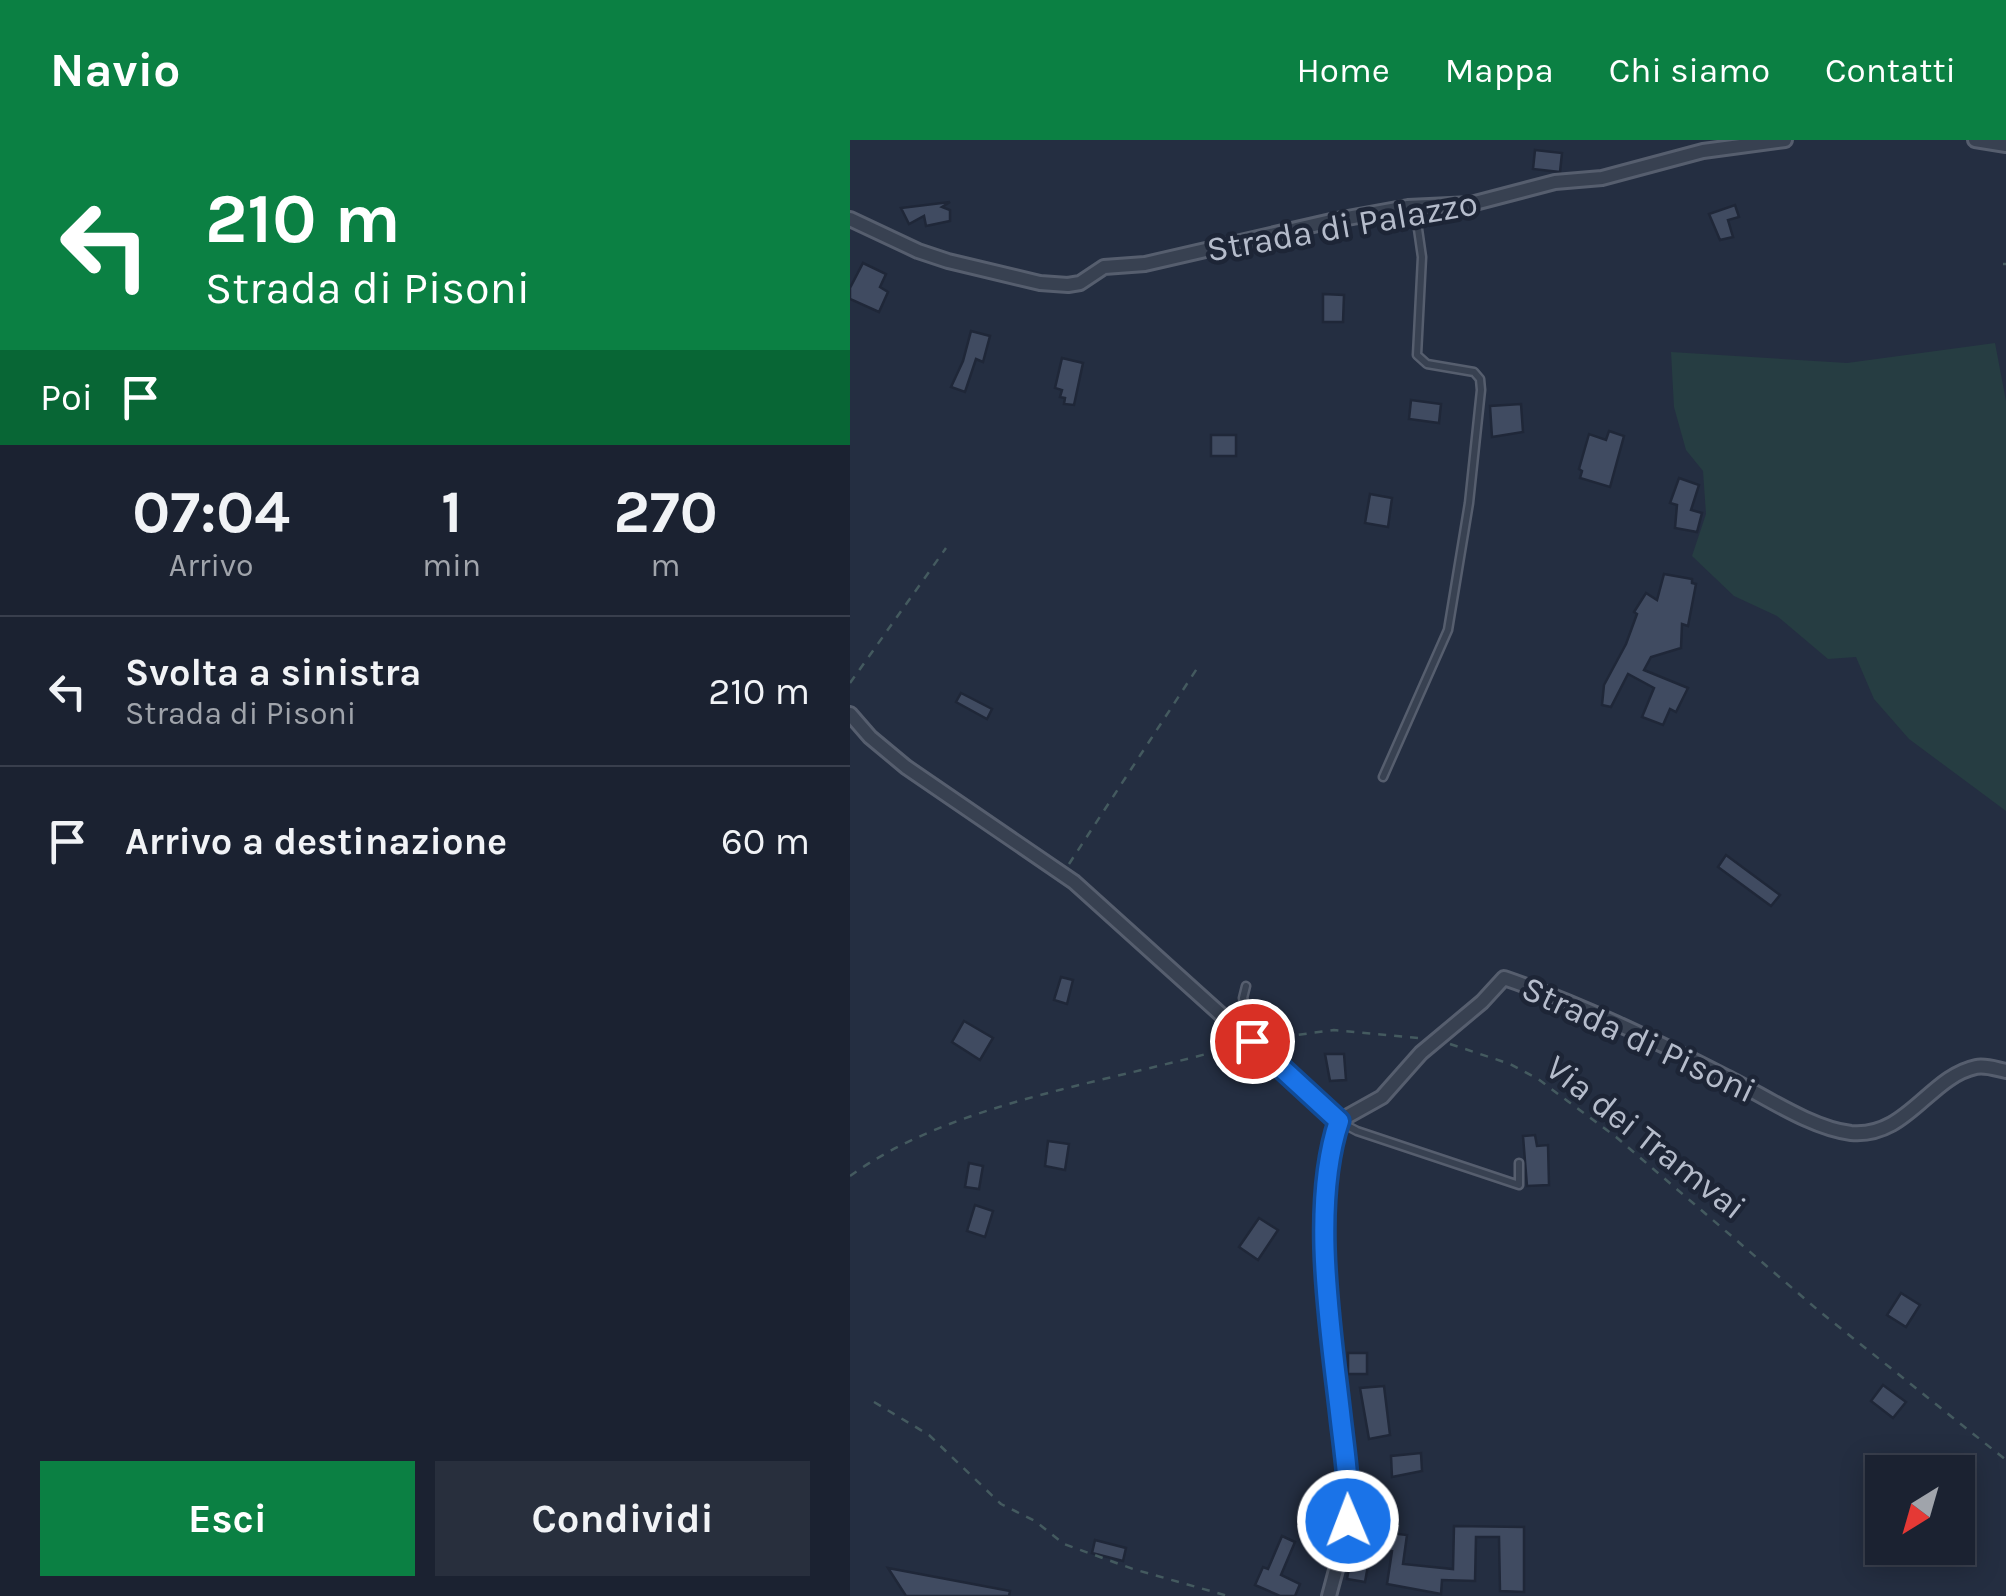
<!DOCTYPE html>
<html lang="it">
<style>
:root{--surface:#1b2231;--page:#282f3d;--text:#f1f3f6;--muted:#a0a4ab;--line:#393f4d;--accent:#0b8043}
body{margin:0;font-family:Karla,sans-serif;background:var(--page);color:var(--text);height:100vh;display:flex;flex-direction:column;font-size:38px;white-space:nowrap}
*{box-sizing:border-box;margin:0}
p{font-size:32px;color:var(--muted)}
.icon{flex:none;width:55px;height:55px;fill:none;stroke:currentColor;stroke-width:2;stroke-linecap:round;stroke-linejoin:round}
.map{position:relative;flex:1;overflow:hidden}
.panel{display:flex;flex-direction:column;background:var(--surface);width:850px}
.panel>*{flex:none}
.hud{background:#0b8043;color:#fff;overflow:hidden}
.needle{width:65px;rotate:217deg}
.fabs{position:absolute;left:1015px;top:1315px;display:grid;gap:20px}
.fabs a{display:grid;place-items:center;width:110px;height:110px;border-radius:0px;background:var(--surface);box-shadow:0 5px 25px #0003,0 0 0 2px var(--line);font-size:50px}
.pin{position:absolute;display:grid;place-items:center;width:85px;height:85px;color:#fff;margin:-42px;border:5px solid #fff;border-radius:50%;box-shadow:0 2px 10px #0007}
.me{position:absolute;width:110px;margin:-55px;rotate:359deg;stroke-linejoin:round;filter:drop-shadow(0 0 8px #0008)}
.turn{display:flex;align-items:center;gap:35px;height:210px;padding:0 40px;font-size:45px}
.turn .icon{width:130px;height:130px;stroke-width:2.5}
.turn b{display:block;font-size:70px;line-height:85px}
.then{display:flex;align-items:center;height:95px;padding:0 40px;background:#0003;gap:20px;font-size:38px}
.eta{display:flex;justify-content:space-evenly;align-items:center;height:170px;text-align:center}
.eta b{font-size:60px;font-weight:700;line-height:70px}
.primary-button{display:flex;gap:20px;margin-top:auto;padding:20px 40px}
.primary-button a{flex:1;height:115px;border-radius:0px;background:var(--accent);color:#fff;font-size:40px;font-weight:700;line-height:115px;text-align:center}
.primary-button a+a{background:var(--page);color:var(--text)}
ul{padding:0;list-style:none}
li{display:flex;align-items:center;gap:30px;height:150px;padding:0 40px;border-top:2px solid var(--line)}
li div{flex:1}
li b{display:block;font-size:38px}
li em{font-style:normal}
header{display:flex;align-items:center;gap:60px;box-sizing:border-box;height:140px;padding:0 50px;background:var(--accent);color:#fff}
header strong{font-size:48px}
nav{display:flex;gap:55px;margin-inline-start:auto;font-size:35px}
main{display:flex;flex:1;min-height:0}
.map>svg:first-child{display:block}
</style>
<header>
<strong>Navio</strong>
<nav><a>Home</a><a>Mappa</a><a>Chi siamo</a><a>Contatti</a></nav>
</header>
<main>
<section class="panel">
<div class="hud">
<div class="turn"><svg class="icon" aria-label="left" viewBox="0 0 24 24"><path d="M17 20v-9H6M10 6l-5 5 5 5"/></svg><div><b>210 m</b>Strada di Pisoni</div></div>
<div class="then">Poi<svg class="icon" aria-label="arrive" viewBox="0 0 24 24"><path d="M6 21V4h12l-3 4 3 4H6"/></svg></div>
</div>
<div class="eta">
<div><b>07:04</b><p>Arrivo</p></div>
<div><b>1</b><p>min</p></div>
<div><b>270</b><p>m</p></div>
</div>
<ul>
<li><svg class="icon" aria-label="left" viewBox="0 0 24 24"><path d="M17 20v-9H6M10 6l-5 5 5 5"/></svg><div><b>Svolta a sinistra</b><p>Strada di Pisoni</p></div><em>210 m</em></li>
<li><svg class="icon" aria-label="arrive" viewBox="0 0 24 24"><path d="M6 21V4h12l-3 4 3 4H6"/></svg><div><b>Arrivo a destinazione</b></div><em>60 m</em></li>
</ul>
<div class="primary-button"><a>Esci</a><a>Condividi</a></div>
</section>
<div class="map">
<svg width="1156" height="1456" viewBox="0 0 1156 1456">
<rect width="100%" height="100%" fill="#242e41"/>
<!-- green -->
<polygon fill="#263d42" points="1145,203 1156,261 1156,671 1059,599 1024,559 1006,517 978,519 927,476 884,456 842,416 856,374 853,331 836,310 824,267 821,212 997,223"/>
<!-- building -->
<g fill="#404b61" stroke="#1f2738" stroke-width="2.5">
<polygon points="685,10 712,13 710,32 683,29"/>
<polygon points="100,62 92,67 100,70 100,81 76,86 74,76 59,84 51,68"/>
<polygon points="885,65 889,77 878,80 883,97 870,100 859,74"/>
<polygon points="13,123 36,134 30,147 38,152 29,172 0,159 0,148"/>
<polygon points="473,154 494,155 493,182 473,182"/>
<polygon points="121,191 140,196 133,222 126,219 115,252 101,247 113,221"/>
<polygon points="212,218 233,223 224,265 214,264 215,258 210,257 212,250 205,248"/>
<polygon points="561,260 591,264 589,283 559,279"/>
<polygon points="671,264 673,292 642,297 640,266"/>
<polygon points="759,291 774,296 760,347 730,338 732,331 729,329 739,294 756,300"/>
<rect x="361" y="295" width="25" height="21"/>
<polygon points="829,338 849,345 841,370 852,373 847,392 825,388 827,365 820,363"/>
<polygon points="520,354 542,358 538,387 515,383"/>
<polygon points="814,434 842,439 842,443 846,444 838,486 832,484 831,508 801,517 794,530 838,548 826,572 820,569 813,585 792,577 804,548 778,534 761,567 752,565 754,545 776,504 787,474 784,472 796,453 807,460"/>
<polygon points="111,553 142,569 137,579 106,562"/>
<polygon points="876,715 930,755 921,766 868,727"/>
<polygon points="211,837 223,840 217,864 204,860"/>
<polygon points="114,881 143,898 130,920 102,902"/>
<polygon points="475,914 494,914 496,940 480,941"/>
<polygon points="685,995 687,1006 698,1005 699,1045 677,1046 673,996"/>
<polygon points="198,1001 219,1004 215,1030 195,1026"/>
<polygon points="119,1023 133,1026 129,1049 115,1047"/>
<polygon points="125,1065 143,1071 135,1097 117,1091"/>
<polygon points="409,1078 428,1090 408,1120 389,1107"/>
<polygon points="1051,1153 1070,1165 1056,1187 1037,1175"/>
<rect x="498" y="1213" width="19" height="21"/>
<polygon points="1033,1245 1056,1262 1043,1278 1021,1261"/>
<polygon points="534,1246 540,1295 519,1299 510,1248"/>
<polygon points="571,1313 572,1331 542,1337 541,1316"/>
<polygon points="604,1386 674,1387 674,1452 650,1451 649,1397 626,1397 625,1441 592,1440 591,1454 537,1444 542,1411 521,1409 515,1442 497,1439 506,1389 557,1395 553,1424 603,1429"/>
<polygon points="432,1396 445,1402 431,1435 450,1444 445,1456 430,1456 405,1445 413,1427 418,1429"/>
<polygon points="245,1400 276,1408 273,1421 242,1413"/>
<polygon points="38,1428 160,1451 159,1456 56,1456"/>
</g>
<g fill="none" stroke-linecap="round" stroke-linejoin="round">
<defs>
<g id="service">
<polyline points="533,637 598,490 619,363 631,250 630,239 624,232 577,224 567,215 572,117 565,68"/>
<polyline points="387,887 395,864 393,858 396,846"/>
<polyline points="490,982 507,991 669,1045 669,1023"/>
</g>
<g id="minor">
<polyline points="1125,0 1156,5"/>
<polyline points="0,79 68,111 98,121 190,143 218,145 230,143 254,127 295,124 481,81 558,67 621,64 705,42 752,38 853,11 935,0"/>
<polyline points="0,574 20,597 56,627 224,742 489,981"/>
<path d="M 489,981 L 532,957 L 571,913 L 632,862 L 654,838 C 730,864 804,900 876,937 C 913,955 960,988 1001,993 C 1057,998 1079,937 1126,927 C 1136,925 1146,929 1156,931"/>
<path d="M 479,1456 L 494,1400 L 499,1364 C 499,1246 449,1094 489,981"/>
</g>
</defs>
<!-- service casing -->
<use href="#service" stroke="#565e6e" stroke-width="11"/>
<!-- minor casing -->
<use href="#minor" stroke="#565e6e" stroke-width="18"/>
<!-- path -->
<g stroke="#445a5f" stroke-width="2.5" stroke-dasharray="8 8" stroke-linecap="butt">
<polyline points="1153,124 1156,124"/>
<polyline points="0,543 96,408"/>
<polyline points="219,724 348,527"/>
<polyline points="417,899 484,890 568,898"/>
<polyline points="600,904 660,924 688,939 766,997 969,1171 1156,1320"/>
<path d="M 0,1036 C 104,961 262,942 385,906"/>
<polyline points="24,1262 79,1295 151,1364 185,1381 214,1404 283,1429 378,1456"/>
</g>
<!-- service -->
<use href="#service" stroke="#384151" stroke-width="6"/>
<!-- minor -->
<use href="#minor" stroke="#384151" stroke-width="12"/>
</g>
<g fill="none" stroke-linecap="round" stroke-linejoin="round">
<defs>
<path id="route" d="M 402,901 L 489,981 C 460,1067 481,1191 491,1281 C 495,1315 500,1348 498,1381"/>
</defs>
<!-- route casing -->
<use href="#route" stroke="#114b97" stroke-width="25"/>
<!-- route -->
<use href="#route" stroke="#1a73e8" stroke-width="18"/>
</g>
<g text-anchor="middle" stroke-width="9" stroke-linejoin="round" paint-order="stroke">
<!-- street labels -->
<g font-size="35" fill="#b5bccb" stroke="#1d2536">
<text transform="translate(492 86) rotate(-10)" y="12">Strada di Palazzo</text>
<text transform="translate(789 899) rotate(25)" y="12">Strada di Pisoni</text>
<text transform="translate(796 997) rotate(38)" y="12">Via dei Tramvai</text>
</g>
</g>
</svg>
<div class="fabs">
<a><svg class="needle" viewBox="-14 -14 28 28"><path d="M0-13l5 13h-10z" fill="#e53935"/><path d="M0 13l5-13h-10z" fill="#a0a4ab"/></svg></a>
</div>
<div class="pin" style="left:402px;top:901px;background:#d93025"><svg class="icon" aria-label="arrive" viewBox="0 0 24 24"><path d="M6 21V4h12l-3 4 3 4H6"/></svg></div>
<svg class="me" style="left:498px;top:1381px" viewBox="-20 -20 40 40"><circle r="17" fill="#1a73e8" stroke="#fff" stroke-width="3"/><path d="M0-11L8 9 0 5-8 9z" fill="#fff"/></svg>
</div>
</main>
